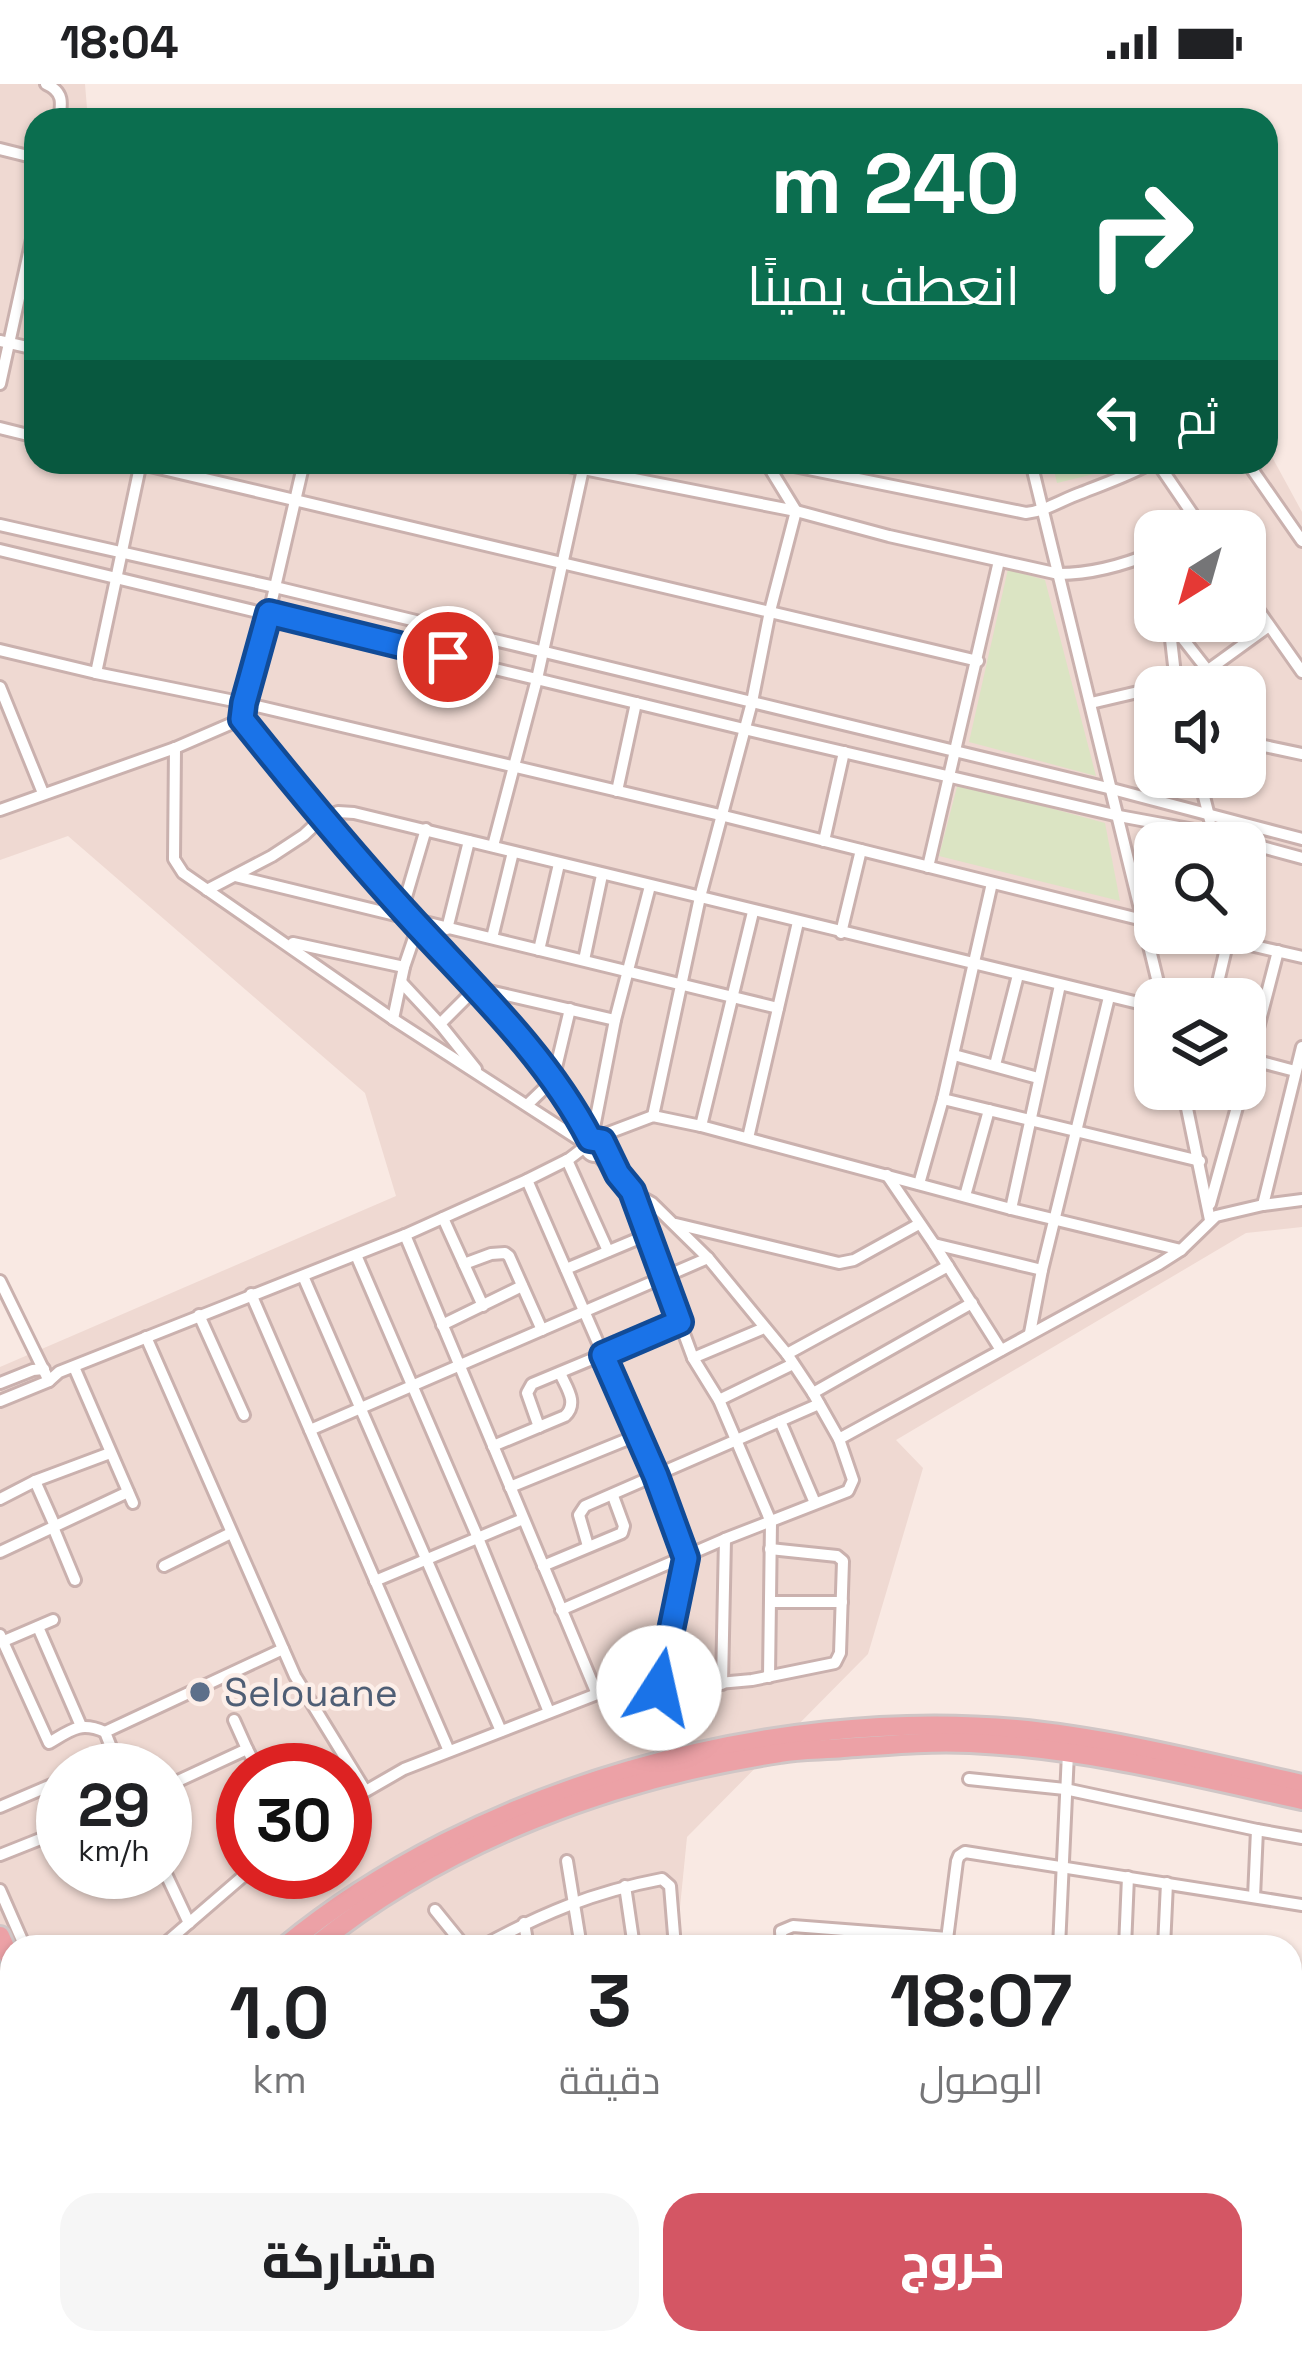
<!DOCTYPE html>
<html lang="ar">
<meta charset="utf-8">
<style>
:root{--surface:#fff;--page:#f6f6f6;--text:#202124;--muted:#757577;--accent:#d45664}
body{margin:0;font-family:"Space Grotesk",Cairo,sans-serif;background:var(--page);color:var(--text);direction:rtl;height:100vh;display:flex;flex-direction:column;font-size:45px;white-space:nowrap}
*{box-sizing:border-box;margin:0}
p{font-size:39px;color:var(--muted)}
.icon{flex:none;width:66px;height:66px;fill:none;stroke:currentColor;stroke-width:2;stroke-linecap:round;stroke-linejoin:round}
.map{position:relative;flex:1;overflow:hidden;direction:ltr}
.sheet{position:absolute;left:0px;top:1851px;width:1302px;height:420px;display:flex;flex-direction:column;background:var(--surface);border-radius:36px 36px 0 0;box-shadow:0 3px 9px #0004;direction:rtl}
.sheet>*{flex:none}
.top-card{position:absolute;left:24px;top:24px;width:1254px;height:366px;border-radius:36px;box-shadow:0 3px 9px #0004;direction:rtl;background:#0b6e4f;color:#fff;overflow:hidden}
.needle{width:78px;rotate:217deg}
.controls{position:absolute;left:1134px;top:426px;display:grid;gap:24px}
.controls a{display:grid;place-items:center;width:132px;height:132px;border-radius:24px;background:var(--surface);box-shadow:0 3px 9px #0004;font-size:60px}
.speed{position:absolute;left:36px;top:1659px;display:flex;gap:24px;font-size:60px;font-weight:700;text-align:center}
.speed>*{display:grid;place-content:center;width:156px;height:156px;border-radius:50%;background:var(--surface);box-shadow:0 3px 9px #0004;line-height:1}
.speed small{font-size:30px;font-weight:400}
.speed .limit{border:18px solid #d22;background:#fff;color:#111}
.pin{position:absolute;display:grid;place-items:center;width:102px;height:102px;color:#fff;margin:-51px;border:6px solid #fff;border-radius:50%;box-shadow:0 3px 12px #0007}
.me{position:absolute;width:132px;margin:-66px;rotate:10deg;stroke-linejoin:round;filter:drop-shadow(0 0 9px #0008)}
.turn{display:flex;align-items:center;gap:42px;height:252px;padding:0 60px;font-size:54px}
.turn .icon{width:156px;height:156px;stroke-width:2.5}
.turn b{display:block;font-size:84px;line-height:102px}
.then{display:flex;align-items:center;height:114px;padding:0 60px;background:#0003;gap:24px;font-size:45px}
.eta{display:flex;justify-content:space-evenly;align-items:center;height:204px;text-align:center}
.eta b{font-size:72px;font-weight:800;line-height:84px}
.button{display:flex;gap:24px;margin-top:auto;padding:24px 60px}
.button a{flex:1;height:138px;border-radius:36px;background:var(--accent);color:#fff;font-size:48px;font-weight:800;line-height:138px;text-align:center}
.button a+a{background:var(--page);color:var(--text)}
.status{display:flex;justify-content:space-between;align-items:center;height:84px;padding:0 60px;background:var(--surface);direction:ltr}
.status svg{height:33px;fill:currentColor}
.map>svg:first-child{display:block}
</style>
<div class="status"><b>18:04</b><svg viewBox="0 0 49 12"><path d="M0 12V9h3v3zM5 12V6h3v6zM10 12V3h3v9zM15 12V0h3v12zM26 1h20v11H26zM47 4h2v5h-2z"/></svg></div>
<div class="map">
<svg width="1302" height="2271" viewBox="0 0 1302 2271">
<rect width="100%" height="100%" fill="#f9e9e3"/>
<!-- residential -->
<g fill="#efd9d2" fill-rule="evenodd">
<path d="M 0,0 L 85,0 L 88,36 L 36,36 L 36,378 L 1266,378 L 1266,362 L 1302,428 L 1302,1143 L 1246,1149 L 896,1356 L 923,1384 L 868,1570 L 687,1753 L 676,1863 L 12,1863 L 12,2250 L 0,2242 L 0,1283 L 396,1112 L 365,1009 L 68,752 L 0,776 ZM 1155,447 L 1245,447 L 1245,537 L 1155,537 ZM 1155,603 L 1245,603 L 1245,693 L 1155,693 ZM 1155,759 L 1245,759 L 1245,849 L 1155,849 ZM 1155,915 L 1245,915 L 1245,1005 L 1155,1005 ZM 63,1686 L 165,1686 L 165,1788 L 63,1788 ZM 243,1686 L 345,1686 L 345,1788 L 243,1788 Z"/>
<polygon points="26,2259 628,2259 626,2271 46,2271"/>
</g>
<!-- green -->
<g fill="#dbe4c3">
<polygon points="1052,378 1091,378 1094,390 1057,399"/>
<polygon points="1008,485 1045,496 1096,692 969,658"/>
<polygon points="958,699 1105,739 1120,817 939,772"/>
</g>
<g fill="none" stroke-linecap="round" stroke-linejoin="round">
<defs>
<g id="street">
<path d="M 46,0 C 64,8 62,19 59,36"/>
<polyline points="0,65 36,74"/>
<polyline points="0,257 36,265"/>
<polyline points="0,300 36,137"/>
<polyline points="0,344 36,353"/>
<polyline points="133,378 978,577"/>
<path d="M 548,378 L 796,427 L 889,452 L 1059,490 C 1092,490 1124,481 1155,468"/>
<path d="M 774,378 L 1026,429 C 1046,427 1061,416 1081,409 C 1106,399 1130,391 1153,378"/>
<polyline points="1031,378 1162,915"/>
<polyline points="1157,378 1204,447"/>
<polyline points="1247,378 1302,457"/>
<polyline points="0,441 275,503 752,618 1112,705 1302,755"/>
<polyline points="0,466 744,645 1119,732 1211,749 1302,774"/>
<polyline points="1144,473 1155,510"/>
<polyline points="1245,507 1302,588"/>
<polyline points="1169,537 1209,588"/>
<polyline points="1169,538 1176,599"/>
<polyline points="0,566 96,589 244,619 720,731 1155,839"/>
<polyline points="96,589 141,378"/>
<polyline points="0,603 43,709"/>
<polyline points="1217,603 1210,592 1211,584 1269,542"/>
<polyline points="1091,619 1155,604"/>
<path d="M 242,635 C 298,705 355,774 416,840 C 477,907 549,973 590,1055"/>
<polyline points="1245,658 1302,670"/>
<polyline points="175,664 174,775 183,789 393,935 586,1060"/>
<polyline points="1199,693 1210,736"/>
<polyline points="617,707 636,619"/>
<polyline points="0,726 175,664 242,635 244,619 269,529 304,378"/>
<polyline points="824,757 844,668"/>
<polyline points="493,762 537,595 583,385"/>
<polyline points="928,783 999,477"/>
<polyline points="235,792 778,924"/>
<polyline points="207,806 272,772 304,751 322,734 338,728 354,729 1155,923"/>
<polyline points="403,823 426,745"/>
<polyline points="447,845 469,757"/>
<polyline points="841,849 861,766"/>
<polyline points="1199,849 1302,873"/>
<polyline points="492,854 513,768"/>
<polyline points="293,859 404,883"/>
<polyline points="539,866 559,780"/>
<polyline points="584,876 602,791"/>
<polyline points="401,898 440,940"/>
<polyline points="1214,915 1228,856"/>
<polyline points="393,935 404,883 418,842"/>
<polyline points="954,971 1038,994"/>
<polyline points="1246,974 1295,987"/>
<polyline points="995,981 1018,891"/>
<polyline points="476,985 440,940 476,904 615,936"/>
<polyline points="1245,994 1278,867"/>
<polyline points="1183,1005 1210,1136"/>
<polyline points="943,1015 1200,1077"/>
<polyline points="527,1021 553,996 570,925"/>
<polyline points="653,1032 700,813 752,618 770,527 796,427 766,378"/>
<polyline points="701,1042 753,828"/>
<polyline points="592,1054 615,936 650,802"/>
<polyline points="595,1054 653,1032 701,1042 1011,1125 1181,1166"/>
<polyline points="748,1054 798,838"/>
<circle cx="595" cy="1063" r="9"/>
<polyline points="567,1076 608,1167"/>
<polyline points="887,1091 934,1160 1001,1266"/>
<polyline points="527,1096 656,1392 686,1474 660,1604"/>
<polyline points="919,1100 943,1015 992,799"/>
<polyline points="632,1109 693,1274 719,1316 771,1438 769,1593"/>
<polyline points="965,1112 989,1026"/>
<polyline points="1210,1120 1242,1005"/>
<polyline points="1263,1121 1302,963"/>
<polyline points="1011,1125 1060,901"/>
<polyline points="443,1134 483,1222"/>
<polyline points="676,1140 839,1179 854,1176 919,1140"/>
<polyline points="405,1151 597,1610"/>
<polyline points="934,1160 1042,1186"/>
<polyline points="356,1171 478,1454 549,1628"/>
<polyline points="464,1180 491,1170 505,1169 509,1172 542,1246"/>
<polyline points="566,1185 647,1151"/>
<polyline points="303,1192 501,1647"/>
<polyline points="0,1197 49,1297"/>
<polyline points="251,1210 449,1667"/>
<polyline points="199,1231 244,1331"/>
<polyline points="442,1241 522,1202"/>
<polyline points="1030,1249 1042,1186 1109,913"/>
<polyline points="146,1253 295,1592 365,1706"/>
<polyline points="787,1270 948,1182"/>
<polyline points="693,1274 764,1244"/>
<polyline points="74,1283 133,1419"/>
<polyline points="0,1299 33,1286 44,1285"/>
<polyline points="813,1309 972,1219"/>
<polyline points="719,1316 793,1280"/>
<polyline points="0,1317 49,1297 59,1288 405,1151 527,1096 569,1075 586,1062"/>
<polyline points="780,1337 815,1419"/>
<polyline points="539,1343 527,1309 532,1300 681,1238"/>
<polyline points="310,1346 708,1174"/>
<polyline points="839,1355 1159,1180 1181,1166 1216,1132 1263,1121 1302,1116"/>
<path d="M 493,1362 L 565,1332 C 579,1319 566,1303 560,1289"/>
<polyline points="35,1397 55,1442"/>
<polyline points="510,1403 638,1351"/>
<polyline points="0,1415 35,1397 110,1369"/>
<polyline points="53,1443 75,1496"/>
<polyline points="588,1462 579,1431 585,1422 819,1320"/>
<polyline points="0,1468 128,1408"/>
<polyline points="164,1482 231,1449"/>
<polyline points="543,1482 622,1449 624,1442 613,1412"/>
<polyline points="375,1497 523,1435"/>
<polyline points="770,1518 842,1518"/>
<polyline points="561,1526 725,1455 848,1407 853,1396 839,1355 813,1309 787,1270 708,1174 652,1119 631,1107 623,1095 598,1072"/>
<polyline points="38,1543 81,1642"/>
<path d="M 0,1551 L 49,1659 C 71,1646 80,1637 105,1648"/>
<polyline points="4,1557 53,1536"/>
<polyline points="722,1600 725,1455"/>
<polyline points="234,1636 247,1665"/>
<polyline points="82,1686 114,1671"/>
<polyline points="120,1686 105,1648 283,1565"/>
<polyline points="969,1695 1065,1705 1257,1746"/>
<polyline points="165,1703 247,1665 258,1686"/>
<polyline points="345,1719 404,1685 597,1610 752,1596 835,1579 840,1569 843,1477 837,1472 770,1465"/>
<polyline points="0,1723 63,1696"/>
<polyline points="0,1771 63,1746"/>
<polyline points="567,1777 581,1863"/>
<polyline points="165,1788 189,1839"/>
<polyline points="625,1802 634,1863"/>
<polyline points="0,1806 25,1863"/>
<polyline points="1254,1813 1257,1746 1302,1754"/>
<polyline points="435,1826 465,1863"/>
<polyline points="524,1839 528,1863"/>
<polyline points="161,1863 248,1788"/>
<path d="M 481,1863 C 541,1830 593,1808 662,1795 L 670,1802 L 675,1863"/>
<polyline points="782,1863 781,1847 793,1842 948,1854"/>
<polyline points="946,1863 957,1777 959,1772 965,1768 1302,1821"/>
<polyline points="1059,1863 1068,1669"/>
<polyline points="1125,1863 1128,1793"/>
<polyline points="1164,1863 1167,1799"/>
<polyline points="1290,1914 1302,1915"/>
<polyline points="0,2008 12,1996"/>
<polyline points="1290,2048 1298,2038 1302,1934"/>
<polyline points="12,2169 7,2181 12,2188"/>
<polyline points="105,2259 117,2271"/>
<polyline points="240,2259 240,2271"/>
<polyline points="353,2259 428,2271"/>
<polyline points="144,2271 155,2259"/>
<polyline points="286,2271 286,2259"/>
<polyline points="459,2271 461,2259"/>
<polyline points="549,2271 550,2259"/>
</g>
<polyline id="secondary" points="176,2259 182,2271"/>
<g id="highway">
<polyline points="0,1852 12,1879"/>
<path d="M 284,1863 C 476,1704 769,1623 1016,1645 C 1112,1654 1208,1679 1302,1700"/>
<path d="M 314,1863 C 446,1756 614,1694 780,1669 C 800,1665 822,1666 843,1664 C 886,1661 927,1657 970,1659 C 1083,1664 1193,1692 1302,1716"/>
<polyline points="0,2126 12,2114"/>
<polyline points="0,2150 12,2138"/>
</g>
</defs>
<!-- street casing -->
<use href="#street" stroke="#cab1ae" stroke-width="16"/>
<!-- secondary casing -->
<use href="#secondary" stroke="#cdafac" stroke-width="20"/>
<!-- highway casing -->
<use href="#highway" stroke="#d0c6c6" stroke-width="24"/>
<!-- street -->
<use href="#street" stroke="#fff" stroke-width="10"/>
<!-- secondary -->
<use href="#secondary" stroke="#fff" stroke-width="14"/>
<!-- highway -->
<use href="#highway" stroke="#eca1a6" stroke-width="18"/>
</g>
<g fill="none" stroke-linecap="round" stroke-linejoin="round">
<defs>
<path id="route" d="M 448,573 L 269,529 L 244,619 L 242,635 C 298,705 355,774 416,840 C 478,907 548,974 590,1055 L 602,1057 L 618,1090 L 632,1107 L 680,1238 L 603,1271 L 656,1392 L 686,1474 L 659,1604"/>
</defs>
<!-- route casing -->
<use href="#route" stroke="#114b97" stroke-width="30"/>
<!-- route -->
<use href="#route" stroke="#1a73e8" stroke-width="21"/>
</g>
<!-- markers -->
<circle fill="#5c6f8a" stroke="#fceee8" stroke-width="4.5" cx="200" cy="1608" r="12"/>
<g text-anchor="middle" stroke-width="9" stroke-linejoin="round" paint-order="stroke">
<!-- service labels -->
<g font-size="39" fill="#4e5e75" stroke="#fceee8" text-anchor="start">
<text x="224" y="1622">Selouane</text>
</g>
</g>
</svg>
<div class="controls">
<a><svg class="needle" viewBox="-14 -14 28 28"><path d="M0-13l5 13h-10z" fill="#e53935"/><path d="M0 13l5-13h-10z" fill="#757577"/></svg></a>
<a><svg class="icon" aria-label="sound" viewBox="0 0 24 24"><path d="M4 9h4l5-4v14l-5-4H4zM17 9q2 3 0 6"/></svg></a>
<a><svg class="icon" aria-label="search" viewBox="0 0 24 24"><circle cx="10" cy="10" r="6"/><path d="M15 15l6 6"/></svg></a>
<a><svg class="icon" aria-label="layers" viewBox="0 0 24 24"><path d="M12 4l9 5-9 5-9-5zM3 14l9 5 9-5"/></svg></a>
</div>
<div class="speed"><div>29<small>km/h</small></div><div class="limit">30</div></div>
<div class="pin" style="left:448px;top:573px;background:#d93025"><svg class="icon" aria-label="arrive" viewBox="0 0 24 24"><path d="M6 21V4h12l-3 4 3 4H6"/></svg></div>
<svg class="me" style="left:659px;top:1604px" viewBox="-20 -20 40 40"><circle r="19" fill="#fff"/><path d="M0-13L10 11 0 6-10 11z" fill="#1a73e8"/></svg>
<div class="top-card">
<div class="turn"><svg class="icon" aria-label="right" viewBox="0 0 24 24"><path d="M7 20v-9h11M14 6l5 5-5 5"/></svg><div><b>240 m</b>انعطف يمينًا</div></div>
<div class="then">ثم<svg class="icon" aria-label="left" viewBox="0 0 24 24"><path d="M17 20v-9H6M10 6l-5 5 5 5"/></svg></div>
</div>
<section class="sheet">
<div class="eta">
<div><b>18:07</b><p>الوصول</p></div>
<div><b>3</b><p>دقيقة</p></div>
<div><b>1.0</b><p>km</p></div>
</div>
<div class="button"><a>خروج</a><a>مشاركة</a></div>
</section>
</div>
